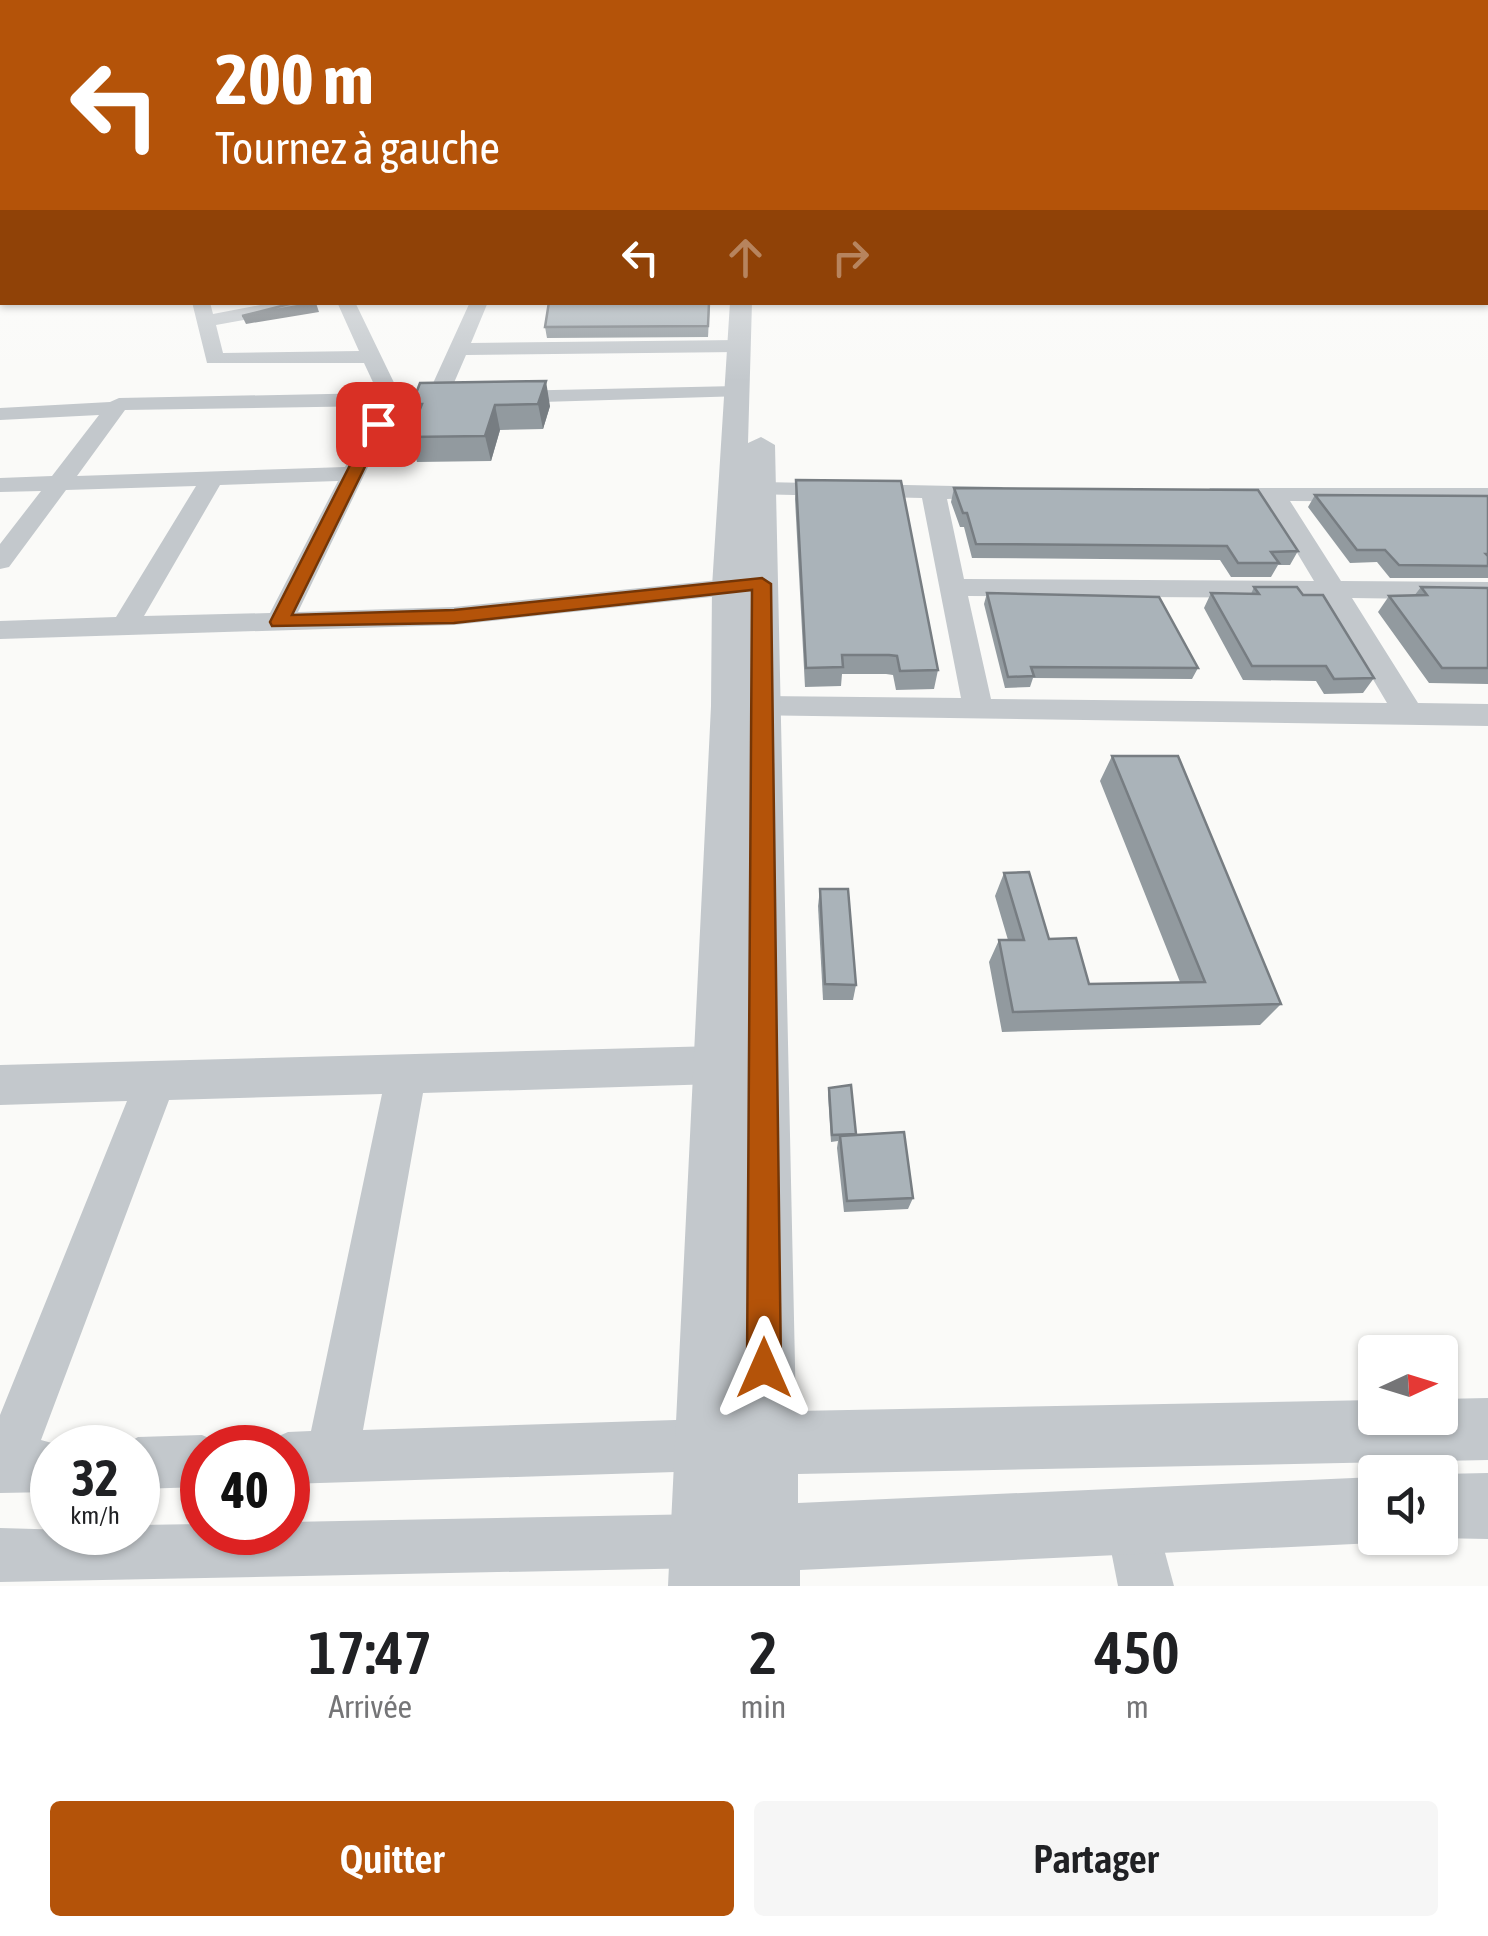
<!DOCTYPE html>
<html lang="fr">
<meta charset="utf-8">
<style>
:root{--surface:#fff;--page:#f6f6f6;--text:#202124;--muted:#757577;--accent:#b45309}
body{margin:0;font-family:"Asap Condensed",sans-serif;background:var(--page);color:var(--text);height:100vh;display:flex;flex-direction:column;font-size:38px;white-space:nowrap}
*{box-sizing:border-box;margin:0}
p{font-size:32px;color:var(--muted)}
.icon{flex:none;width:55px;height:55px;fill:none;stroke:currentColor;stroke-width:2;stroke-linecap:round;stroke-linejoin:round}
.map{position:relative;height:1586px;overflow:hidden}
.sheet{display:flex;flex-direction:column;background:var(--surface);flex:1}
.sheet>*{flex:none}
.top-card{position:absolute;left:0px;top:0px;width:1490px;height:305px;box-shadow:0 2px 8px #0004;background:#b45309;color:#fff;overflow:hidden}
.needle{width:65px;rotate:86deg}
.tools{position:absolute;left:1358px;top:1335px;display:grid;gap:20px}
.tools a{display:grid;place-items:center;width:100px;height:100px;border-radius:10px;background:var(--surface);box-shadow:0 2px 8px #0004;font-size:50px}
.speed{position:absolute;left:30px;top:1425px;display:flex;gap:20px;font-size:50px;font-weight:700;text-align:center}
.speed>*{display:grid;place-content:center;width:130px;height:130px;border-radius:50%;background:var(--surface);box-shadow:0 2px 8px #0004;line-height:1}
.speed small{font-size:25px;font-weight:400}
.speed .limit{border:15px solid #d22;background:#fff;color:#111}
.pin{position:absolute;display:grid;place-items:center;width:85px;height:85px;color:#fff;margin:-42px;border-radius:20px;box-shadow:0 5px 15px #0006}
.me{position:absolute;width:110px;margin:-55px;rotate:0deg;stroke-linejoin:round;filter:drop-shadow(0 0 8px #0008)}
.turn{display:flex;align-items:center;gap:35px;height:210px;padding:0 50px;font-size:45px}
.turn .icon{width:130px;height:130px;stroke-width:2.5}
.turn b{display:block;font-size:70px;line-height:85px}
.lanes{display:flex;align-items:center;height:95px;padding:0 50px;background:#0003;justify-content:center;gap:50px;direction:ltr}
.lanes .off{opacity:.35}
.eta{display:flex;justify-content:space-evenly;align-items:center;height:170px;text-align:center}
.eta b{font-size:60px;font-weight:600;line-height:70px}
.primary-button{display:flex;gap:20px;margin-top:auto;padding:20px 50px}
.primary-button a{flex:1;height:115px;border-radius:10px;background:var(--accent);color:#fff;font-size:40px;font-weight:600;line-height:115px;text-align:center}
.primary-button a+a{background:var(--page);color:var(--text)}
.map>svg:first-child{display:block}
</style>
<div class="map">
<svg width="1488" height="1586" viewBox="0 0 1488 1586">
<rect width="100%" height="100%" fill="#fafaf8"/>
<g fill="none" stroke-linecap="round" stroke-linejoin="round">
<!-- minor -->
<g fill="#c3c8cc" fill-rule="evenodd">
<rect x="0" y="163" width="2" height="8"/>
<polygon points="2,192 2,203 0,204 0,193"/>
<path d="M 192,302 L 210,302 L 213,314 L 276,302 L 318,302 L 309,308 L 216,325 L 223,353 L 359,351 L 337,302 L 355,302 L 399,393 L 429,392 L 470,302 L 488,302 L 471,343 L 738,340 L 748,346 L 738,352 L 466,355 L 450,392 L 464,394 L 468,398 L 464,402 L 398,405 L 298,612 L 454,607 L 757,576 L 770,584 L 757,592 L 454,625 L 0,639 L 0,621 L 116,617 L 196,486 L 66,490 L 9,567 L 0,569 L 0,544 L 41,491 L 0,492 L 0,478 L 52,476 L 99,415 L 0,420 L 0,408 L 110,402 L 119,398 L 378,393 L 364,363 L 207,363 ZM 377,406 L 345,467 L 77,476 L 125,410 ZM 338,481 L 270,613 L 144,616 L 220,485 Z"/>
<polygon points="737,386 744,388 747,392 744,396 506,403 495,397 506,391"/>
<path d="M 761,482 L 1002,487 L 1006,492 L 1002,497 L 947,499 L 964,579 L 1314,581 L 1266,501 L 1218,500 L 1206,493 L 1210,488 L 1488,488 L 1488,502 L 1290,501 L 1341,581 L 1488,582 L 1488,600 L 1352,598 L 1418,703 L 1488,704 L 1488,726 L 752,715 L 748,707 L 752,699 L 763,696 L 961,698 L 922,498 L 753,494 L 749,489 L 753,484 ZM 968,596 L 1325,598 L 1387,703 L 991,699 Z"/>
<polygon points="716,1046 730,1051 736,1065 730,1079 716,1084 423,1093 363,1430 707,1419 725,1427 733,1445 725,1463 707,1471 288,1484 288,1448 267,1448 270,1440 288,1432 311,1431 382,1094 169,1100 41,1440 70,1448 52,1448 52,1492 0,1493 0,1415 127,1101 0,1105 0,1065"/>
<polygon points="202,1435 220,1443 222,1448 202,1448 202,1487 138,1489 138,1448 119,1448 138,1437"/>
<polygon points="1132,1493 1151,1501 1174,1586 1118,1586 1105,1520 1113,1501"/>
<polygon points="703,1514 722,1522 730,1541 722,1560 703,1568 0,1582 0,1528 138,1532 138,1525 202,1524 202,1532 288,1532 288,1522"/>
</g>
<!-- tertiary -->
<g fill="#c3c8cc" fill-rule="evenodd">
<polygon points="730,302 752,302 748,443 761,437 775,445 796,1411 1375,1400 1375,1418 1440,1418 1440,1399 1488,1398 1488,1460 798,1474 798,1503 1375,1477 1375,1538 1388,1538 1375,1543 800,1570 800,1586 668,1586 711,706 712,587"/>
<polygon points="1488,1473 1488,1539 1435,1538 1440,1538 1440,1474"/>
</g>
</g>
<!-- wall -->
<g fill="#929a9f">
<polygon points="549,302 710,302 708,337 547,338 545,327"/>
<polygon points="420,383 550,406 543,429 500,430 491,461 417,462 409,437 416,419 412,404"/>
<polygon points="796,480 938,670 934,689 896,690 893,675 886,674 842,674 841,686 805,687 795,499"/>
<polygon points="954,488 1298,551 1290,565 1278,565 1271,577 1231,577 1220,560 972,558 964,527 960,527 951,502"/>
<polygon points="1315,495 1488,496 1488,578 1390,578 1377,562 1350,563 1308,507"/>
<polygon points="1254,587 1374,678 1363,693 1324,694 1316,681 1243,680 1204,608 1211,593 1251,594"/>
<polygon points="1421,587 1488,588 1488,684 1429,683 1378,612 1389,596 1414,596"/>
<polygon points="987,593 1198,668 1192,679 1033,678 1030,687 1005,688 984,604"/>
<polygon points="1112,756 1281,1004 1260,1025 1002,1032 989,962 999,940 1008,940 995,896 1004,873 1049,939 1089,984 1180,982 1100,781"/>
<polygon points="820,889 856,985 853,1000 823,1000 818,906"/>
<polygon points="829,1088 856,1135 913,1198 908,1209 844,1212 837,1148 838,1141 831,1142 828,1095"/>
</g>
<!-- shaded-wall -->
<g fill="#777d82">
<polygon points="316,303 319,312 246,324 242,316"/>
<polygon points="546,381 550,406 543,429 538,404"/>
<polygon points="495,405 500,430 491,461 485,436"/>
</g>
<!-- building -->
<g fill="#aab3b9" stroke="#777d82" stroke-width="2.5">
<polygon points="297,302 316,303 242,316"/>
<polygon points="549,302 709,302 708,326 545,327"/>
<polygon points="546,381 538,404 495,405 485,436 409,437 422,404 412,404 420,383"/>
<polygon points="796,480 901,481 938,670 900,671 897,656 889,655 842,655 843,667 806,668"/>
<polygon points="954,488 1258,490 1298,551 1271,552 1279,563 1238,563 1227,546 976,544 967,513 963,513"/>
<polygon points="1315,495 1488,496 1488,554 1486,554 1488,556 1488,566 1399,565 1385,550 1357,550"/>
<polygon points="1254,587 1297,587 1303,595 1323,595 1374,678 1334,679 1326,666 1252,666 1211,593 1259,594"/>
<polygon points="1421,587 1488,588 1488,668 1442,668 1389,596 1427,595"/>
<polygon points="987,593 1159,597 1198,668 1031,667 1034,676 1008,677"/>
<polygon points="1112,756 1178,756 1281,1004 1013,1012 999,940 1024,940 1004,873 1029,872 1049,939 1076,938 1089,984 1205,982"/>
<polygon points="820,889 848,889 856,985 825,984"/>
<polygon points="851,1085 856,1134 832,1135 829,1088"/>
<polygon points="904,1132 913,1198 847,1201 840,1136"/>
</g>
<!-- sky -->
<linearGradient id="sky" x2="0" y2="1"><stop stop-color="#96bcdc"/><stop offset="0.42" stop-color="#fdfdfc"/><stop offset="1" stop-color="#fdfdfc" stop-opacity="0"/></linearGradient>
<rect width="1488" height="381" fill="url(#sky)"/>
<!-- route -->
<polygon fill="#b45309" stroke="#753606" stroke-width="2.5" points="378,420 386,424 292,615 454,610 762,578 771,584 781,1368 776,1380 764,1385 752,1380 747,1368 752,590 454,623 272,626 270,622 371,424"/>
</svg>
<div class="tools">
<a><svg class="needle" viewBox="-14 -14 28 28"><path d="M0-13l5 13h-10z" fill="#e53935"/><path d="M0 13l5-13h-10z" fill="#757577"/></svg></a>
<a><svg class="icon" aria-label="sound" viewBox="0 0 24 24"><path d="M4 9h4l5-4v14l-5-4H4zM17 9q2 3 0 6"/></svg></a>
</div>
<div class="speed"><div>32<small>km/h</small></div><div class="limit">40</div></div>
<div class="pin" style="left:378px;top:424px;background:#d93025"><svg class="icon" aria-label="arrive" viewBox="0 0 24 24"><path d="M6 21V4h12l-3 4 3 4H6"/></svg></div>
<svg class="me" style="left:764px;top:1368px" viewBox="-20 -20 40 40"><path d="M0-17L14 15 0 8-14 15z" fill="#b45309" stroke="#fff" stroke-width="4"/></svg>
<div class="top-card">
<div class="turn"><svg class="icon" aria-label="left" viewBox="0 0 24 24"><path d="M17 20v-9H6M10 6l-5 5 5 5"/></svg><div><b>200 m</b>Tournez à gauche</div></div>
<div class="lanes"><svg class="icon" aria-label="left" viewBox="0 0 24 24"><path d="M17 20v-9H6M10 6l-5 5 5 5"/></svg><svg class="icon off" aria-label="ahead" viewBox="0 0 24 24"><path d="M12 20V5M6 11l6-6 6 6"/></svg><svg class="icon off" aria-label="right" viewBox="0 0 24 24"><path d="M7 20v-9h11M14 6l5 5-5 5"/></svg></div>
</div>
</div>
<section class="sheet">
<div class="eta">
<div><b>17:47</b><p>Arrivée</p></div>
<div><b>2</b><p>min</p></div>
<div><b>450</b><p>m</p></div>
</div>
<div class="primary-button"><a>Quitter</a><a>Partager</a></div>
</section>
